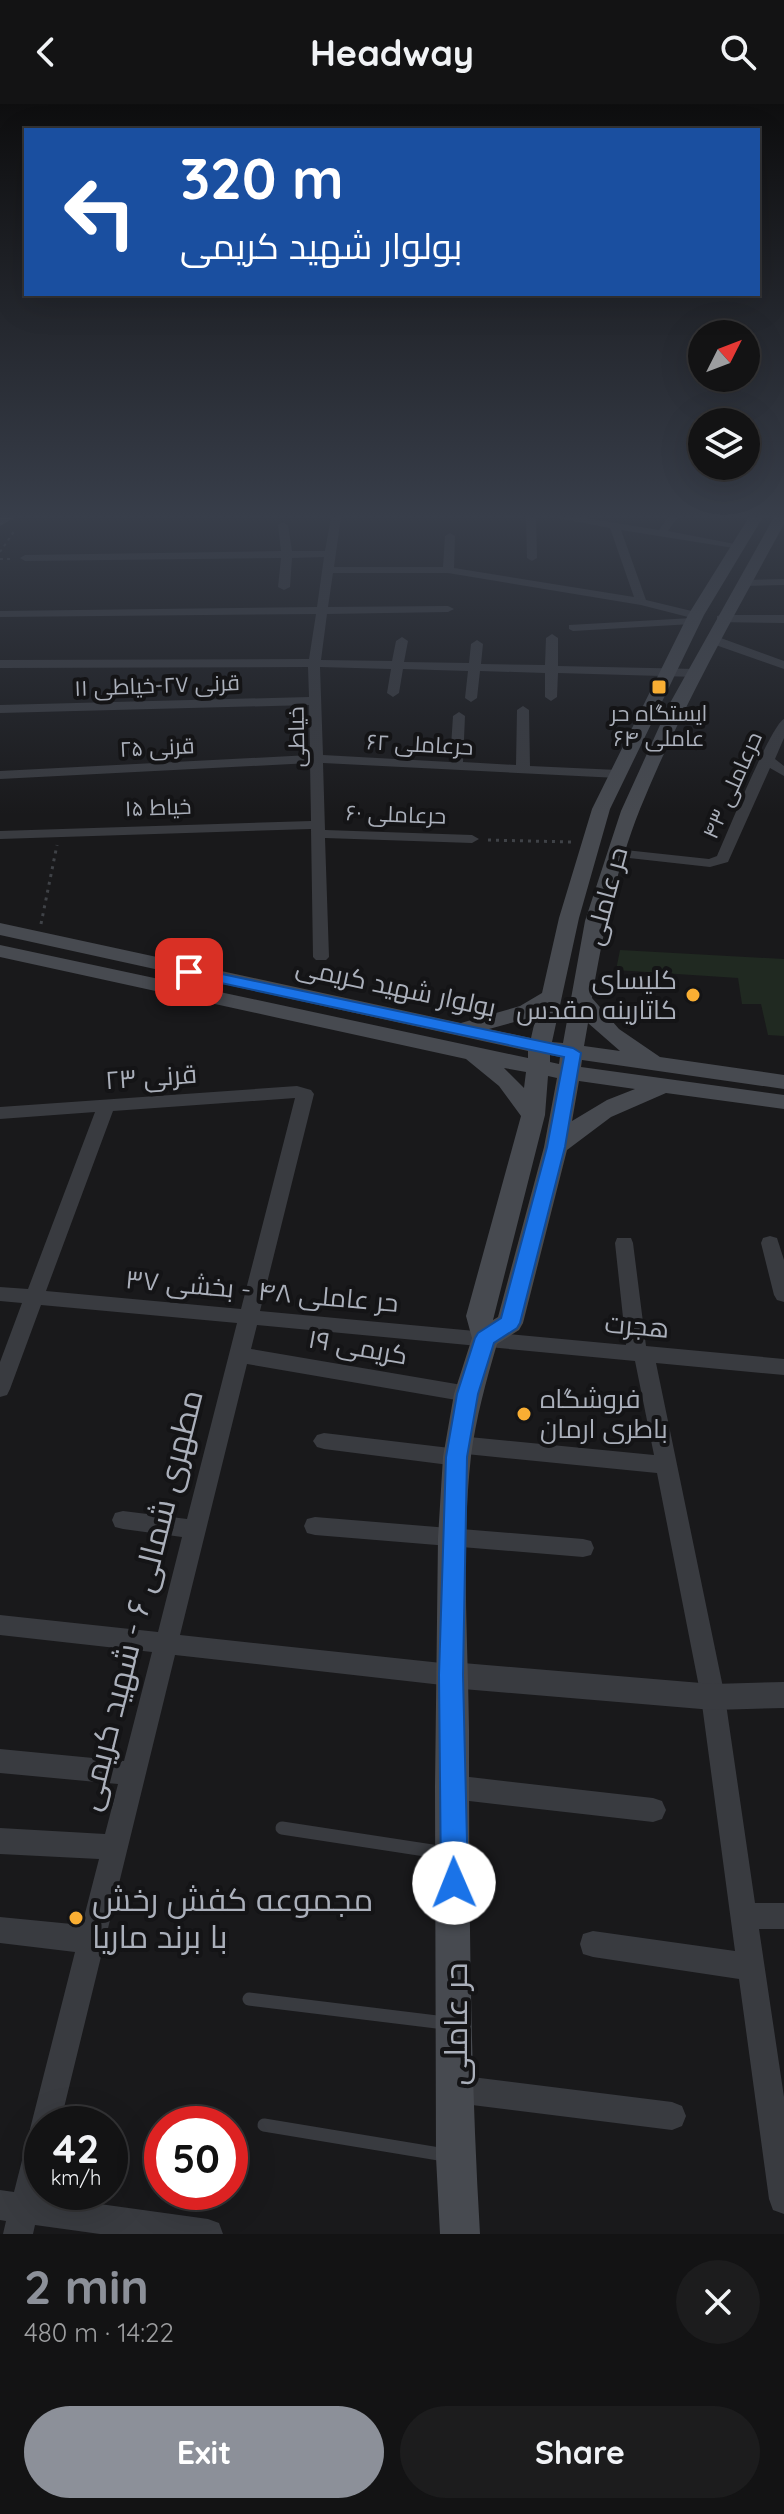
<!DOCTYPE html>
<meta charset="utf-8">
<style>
:root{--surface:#131314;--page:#1c1c1d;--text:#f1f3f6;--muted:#9d9ea0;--line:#323234;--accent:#8c9099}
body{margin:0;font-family:Quicksand,Cairo,sans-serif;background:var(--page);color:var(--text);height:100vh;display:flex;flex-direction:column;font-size:30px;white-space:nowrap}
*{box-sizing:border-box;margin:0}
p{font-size:26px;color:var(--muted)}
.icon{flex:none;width:44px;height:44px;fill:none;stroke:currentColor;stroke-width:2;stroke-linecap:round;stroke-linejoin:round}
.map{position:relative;height:2130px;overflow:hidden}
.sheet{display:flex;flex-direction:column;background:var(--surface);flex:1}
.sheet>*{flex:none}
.hud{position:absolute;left:24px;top:24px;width:736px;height:168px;border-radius:0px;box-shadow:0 8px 32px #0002,0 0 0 2px var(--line);background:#1a4fa0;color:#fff;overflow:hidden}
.needle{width:52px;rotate:48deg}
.buttons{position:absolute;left:688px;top:216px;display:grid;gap:16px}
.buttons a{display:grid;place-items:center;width:72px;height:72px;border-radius:50%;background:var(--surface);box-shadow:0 8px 32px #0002,0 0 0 2px var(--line);font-size:40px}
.speed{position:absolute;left:24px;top:2002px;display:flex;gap:16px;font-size:40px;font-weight:700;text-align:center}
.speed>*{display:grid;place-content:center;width:104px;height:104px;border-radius:50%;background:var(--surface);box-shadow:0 8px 32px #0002,0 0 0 2px var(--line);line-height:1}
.speed small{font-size:20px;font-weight:400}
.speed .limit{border:12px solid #d22;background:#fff;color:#111}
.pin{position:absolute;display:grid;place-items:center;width:68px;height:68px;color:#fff;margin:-34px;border-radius:16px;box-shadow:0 4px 12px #0006}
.me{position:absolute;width:88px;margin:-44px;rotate:359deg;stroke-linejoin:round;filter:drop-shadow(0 0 6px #0008)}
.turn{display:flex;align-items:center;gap:28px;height:168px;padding:0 24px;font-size:36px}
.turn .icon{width:104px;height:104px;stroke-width:2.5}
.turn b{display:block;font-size:56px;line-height:68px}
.round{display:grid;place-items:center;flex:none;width:84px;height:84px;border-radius:42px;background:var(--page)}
.headline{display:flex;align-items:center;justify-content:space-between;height:136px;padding:0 24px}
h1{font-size:48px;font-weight:800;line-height:60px;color:var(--accent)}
.action{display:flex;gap:16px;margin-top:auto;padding:16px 24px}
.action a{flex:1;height:92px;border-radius:48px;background:var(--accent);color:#fff;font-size:32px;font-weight:800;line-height:92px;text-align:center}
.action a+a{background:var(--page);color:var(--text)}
header{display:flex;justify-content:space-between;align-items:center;height:104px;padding:0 24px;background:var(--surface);font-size:36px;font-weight:800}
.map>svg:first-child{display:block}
</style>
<header><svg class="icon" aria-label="back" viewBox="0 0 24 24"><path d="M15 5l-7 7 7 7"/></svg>Headway<svg class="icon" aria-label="search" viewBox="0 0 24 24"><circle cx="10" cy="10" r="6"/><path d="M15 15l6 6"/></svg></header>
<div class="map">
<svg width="784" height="2130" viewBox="0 0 784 2130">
<rect width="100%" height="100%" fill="#19191b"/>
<!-- green -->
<polygon fill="#202921" points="620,846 784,855 784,932 768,931 761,900 742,900 738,874 616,866"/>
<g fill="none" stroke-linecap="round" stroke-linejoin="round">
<!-- path-far1 -->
<g stroke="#3f4247" stroke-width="2" stroke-dasharray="3 4" stroke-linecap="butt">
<polyline points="0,448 15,426"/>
<polyline points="0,455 12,455"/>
</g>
<!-- path -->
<g stroke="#3f4247" stroke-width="3" stroke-dasharray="3 5" stroke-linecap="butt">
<polyline points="488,736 572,738"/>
<polyline points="41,820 57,741"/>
</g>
<!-- service-far1 -->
<polyline stroke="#393b40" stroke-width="6" points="743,479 784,478"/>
<!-- service -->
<g stroke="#393b40" stroke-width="13">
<polyline points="282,1724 445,1749"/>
<polyline points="249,1895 445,1919"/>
<polyline points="264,2021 445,2051"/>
</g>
<!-- minor -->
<g fill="#393b40" fill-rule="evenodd">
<polygon points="331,413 341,413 334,463 443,463 445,432 450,429 455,432 454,464 634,493 610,424 553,413 579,413 659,426 668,413 678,413 668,427 745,442 740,445 621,426 646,496 700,509 700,513 695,514 698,517 692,520 573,527 569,525 569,521 692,514 641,501 448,469 333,469 328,503 448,502 454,505 448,508 327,510 321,556 392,557 396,537 402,533 408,537 404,558 469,559 471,540 477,536 483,540 481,560 545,561 546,534 552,530 558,534 558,562 696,565 702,569 696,573 558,569 557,593 551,597 545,593 545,569 480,567 477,594 471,598 465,594 468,567 403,565 399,589 393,593 387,589 391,565 320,563 323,651 450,658 453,612 459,608 465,612 463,658 516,661 517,606 523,602 529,606 530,662 618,666 625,670 618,674 323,659 325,726 472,731 479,735 472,739 325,734 329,853 326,856 316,856 313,853 311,725 0,735 0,727 311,717 310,659 0,675 0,667 310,651 309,601 0,609 0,601 309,593 308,563 0,564 0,556 309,555 316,510 0,513 0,507 317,503 324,453 292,454 290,483 284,486 278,483 281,454 25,457 20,454 25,451 281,447 278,421 283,418 288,421 292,447 325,447"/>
<polygon points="526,413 536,413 537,454 532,457 527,454"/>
<polygon points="710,533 718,533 784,557 784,565 710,539"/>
<path d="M 784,615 L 784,634 L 775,655 L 784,662 L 784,672 L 770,664 L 728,758 L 710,763 L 611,752 L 611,746 L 616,745 L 709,755 L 717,752 C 727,730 771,621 784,615 Z"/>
<path d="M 297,982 L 311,986 L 314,990 L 260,1207 L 626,1241 L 615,1139 L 617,1134 L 631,1134 L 633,1139 L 646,1242 L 784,1255 L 784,1271 L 656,1259 L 725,1593 L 755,1799 L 784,1799 L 784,1825 L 759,1825 L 784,1993 L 784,2110 L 773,2106 L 769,2095 L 739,1875 L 593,1853 L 583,1850 L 580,1840 L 583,1830 L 593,1827 L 735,1847 L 701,1593 L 657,1369 L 466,1350 L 465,1359 L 457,1362 L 324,1345 L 317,1343 L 313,1337 L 317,1331 L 324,1329 L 450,1344 L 452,1335 L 459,1332 L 654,1351 L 635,1257 L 257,1221 L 251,1245 L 468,1282 L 475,1284 L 478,1290 L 475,1296 L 468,1298 L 247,1260 L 180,1531 L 451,1560 L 459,1563 L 463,1571 L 459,1579 L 451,1582 L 175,1551 L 60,2020 L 42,2020 L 42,2092 L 208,2115 L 219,2119 L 223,2130 L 100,2130 L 35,2121 L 33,2130 L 3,2130 L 6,2117 L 0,2116 L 0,2086 L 14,2088 L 75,1848 L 0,1839 L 0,1813 L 82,1821 L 99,1755 L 0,1750 L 0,1724 L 105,1730 L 118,1680 L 0,1669 L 0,1645 L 124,1657 L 152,1548 L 0,1531 L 0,1511 L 158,1528 L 182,1433 L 123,1425 L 115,1423 L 112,1416 L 115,1409 L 123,1407 L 187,1415 L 237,1219 L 41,1201 L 10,1285 L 7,1291 L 0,1293 L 0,1258 L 22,1199 L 0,1197 L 0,1183 L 28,1185 L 95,1008 L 0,1015 L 0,1003 ZM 295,994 L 241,1205 L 46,1187 L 113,1007 Z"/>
<polygon points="770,1132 777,1134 784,1156 784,1198 777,1196 774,1191 761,1139 763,1134"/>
<polygon points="315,1413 583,1435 591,1437 594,1444 591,1451 583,1453 315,1431 307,1429 304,1422 307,1415"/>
<polygon points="452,1671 653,1694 662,1697 666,1706 662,1715 653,1718 452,1695 443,1691 439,1683 443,1675"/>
<polygon points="456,1971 672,1998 682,2002 686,2012 682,2022 672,2026 456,1999 446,1995 442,1985 446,1975"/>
</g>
<!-- tertiary -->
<g fill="#393b40" fill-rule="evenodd">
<polygon points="722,511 784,511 784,519 717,518 717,512"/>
<polygon points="451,1558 713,1580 784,1578 784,1604 713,1606 451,1584 441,1580 436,1571 441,1562"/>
</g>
<!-- secondary -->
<path fill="#474a50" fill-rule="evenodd" d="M 749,413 L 763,413 L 704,511 L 610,705 L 579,814 L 552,938 L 563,939 L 585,817 L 621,707 L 670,599 L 774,413 L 784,413 L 784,420 C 733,514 680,606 640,705 C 616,765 603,830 592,894 L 619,925 L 660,953 L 784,971 L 784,985 L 582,956 L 581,963 L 784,991 L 784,1005 L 666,989 L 611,1013 L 567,1046 L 523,1219 L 519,1226 L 497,1240 C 486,1277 476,1314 471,1352 C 461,1442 468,1535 469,1626 C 469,1794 470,1962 480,2130 L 440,2130 L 436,2053 L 435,1683 L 438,1434 L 443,1353 L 454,1290 L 472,1234 L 466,1212 L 521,1012 L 499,982 L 466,955 L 0,853 L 0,841 L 528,954 L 528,947 L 0,831 L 0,819 L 461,919 L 520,902 L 542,889 L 559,814 L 592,705 L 688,511 ZM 536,912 L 531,934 L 489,925 ZM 588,919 L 620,947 L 584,942 ZM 550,951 L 560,953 L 559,960 L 550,958 ZM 504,964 L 526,968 L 524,984 ZM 548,972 L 557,974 L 544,1043 L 498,1213 L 493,1216 L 545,1011 ZM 579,977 L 635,985 L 607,996 L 572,1017 Z"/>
<!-- primary -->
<polygon fill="#55585f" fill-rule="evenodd" points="0,413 15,413 0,422"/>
</g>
<!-- sky -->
<linearGradient id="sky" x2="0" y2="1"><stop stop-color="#0e0e0f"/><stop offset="0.58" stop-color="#383e4a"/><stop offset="1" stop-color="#383e4a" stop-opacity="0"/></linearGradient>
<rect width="784" height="711" fill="url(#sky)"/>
<!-- route -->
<polygon fill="#1a73e8" stroke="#114b97" stroke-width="2" points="189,863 573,944 581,949 565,1043 520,1219 517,1224 494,1239 478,1290 467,1353 463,1571 468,1779 464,1788 454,1792 445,1788 441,1779 439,1571 446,1353 457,1290 475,1234 478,1229 501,1214 547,1043 564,953 184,871 181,868"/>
<!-- markers -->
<g fill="#f9ae33" stroke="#141416" stroke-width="3">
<rect x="651" y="575" width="16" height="16" rx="4"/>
<circle cx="693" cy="891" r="8"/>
<circle cx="524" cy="1310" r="8"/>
<circle cx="76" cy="1814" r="8"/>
</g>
<g text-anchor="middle" stroke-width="8" stroke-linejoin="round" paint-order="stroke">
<!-- far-street labels -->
<g font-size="22" fill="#abb0bb" stroke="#141416">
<text transform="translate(157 581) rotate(-2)" y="8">قرنی ۲۷-خیاطی ۱۱</text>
<text transform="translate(296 633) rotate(-91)" y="8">خیاطی</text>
<text transform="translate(420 640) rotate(3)" y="8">حرعاملی ۶۲</text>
<text transform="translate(157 643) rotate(-3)" y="8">قرنی ۲۵</text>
<text transform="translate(732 681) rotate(-66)" y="8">حرعاملی ۴۳</text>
<text transform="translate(158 703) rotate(-2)" y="8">خیاط ۱۵</text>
<text transform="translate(396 710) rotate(2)" y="8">حرعاملی ۶۰</text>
</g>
<!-- far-poi labels -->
<g font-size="22" fill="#abb0bb" stroke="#141416">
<text x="659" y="617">ایستگاه حر<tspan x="659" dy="25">عاملی ۶۴</tspan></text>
</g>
<!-- street labels -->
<g font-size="26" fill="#abb0bb" stroke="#141416">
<text transform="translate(606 792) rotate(-75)" y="9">حر عاملی</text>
<text transform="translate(396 883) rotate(12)" y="9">بولوار شهید کریمی</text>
<text transform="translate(151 973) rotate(-4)" y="9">قرنی ۲۳</text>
<text transform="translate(262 1187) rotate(5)" y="9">حر عاملی ۴۸ - بخشی ۳۷</text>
<text transform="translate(637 1222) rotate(5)" y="9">هجرت</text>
<text transform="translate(358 1243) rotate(10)" y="9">کریمی ۱۹</text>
</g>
<!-- poi labels -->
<g font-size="26" fill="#abb0bb" stroke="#141416" text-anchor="end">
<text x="677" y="885">کلیسای<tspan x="677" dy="30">کاتارینه مقدس</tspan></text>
<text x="540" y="1304" text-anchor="start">فروشگاه<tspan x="540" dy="30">باطری ارمان</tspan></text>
</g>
<!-- near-street labels -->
<g font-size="32" fill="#abb0bb" stroke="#141416">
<text transform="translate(140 1496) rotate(-76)" y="11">مطهری شمالی ۶ - شهید کریمی</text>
<text transform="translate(456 1920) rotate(-90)" y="11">حر عاملی</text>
</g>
<!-- near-poi labels -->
<g font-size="32" fill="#abb0bb" stroke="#141416" text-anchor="start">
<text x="92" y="1807">مجموعه کفش رخش<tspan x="92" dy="37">با برند ماریا</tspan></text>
</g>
</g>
</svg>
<div class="buttons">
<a><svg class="needle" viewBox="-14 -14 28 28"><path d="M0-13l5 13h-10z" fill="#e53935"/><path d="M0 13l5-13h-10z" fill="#9d9ea0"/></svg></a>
<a><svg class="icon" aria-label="layers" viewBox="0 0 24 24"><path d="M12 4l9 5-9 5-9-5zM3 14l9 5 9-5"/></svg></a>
</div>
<div class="speed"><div>42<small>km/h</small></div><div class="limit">50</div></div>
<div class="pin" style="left:189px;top:868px;background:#d93025"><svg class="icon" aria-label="arrive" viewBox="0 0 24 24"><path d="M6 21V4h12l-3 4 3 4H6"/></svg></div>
<svg class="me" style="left:454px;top:1779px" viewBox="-20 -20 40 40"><circle r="19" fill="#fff"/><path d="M0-13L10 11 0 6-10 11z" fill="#1a73e8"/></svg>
<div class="hud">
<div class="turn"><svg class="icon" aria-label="left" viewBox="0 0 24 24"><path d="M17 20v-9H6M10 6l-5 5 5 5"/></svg><div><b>320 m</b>بولوار شهید کریمی</div></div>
</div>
</div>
<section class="sheet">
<div class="headline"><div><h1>2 min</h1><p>480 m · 14:22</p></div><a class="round"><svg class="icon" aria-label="close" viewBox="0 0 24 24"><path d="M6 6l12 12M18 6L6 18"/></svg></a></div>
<div class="action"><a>Exit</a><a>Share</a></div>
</section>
